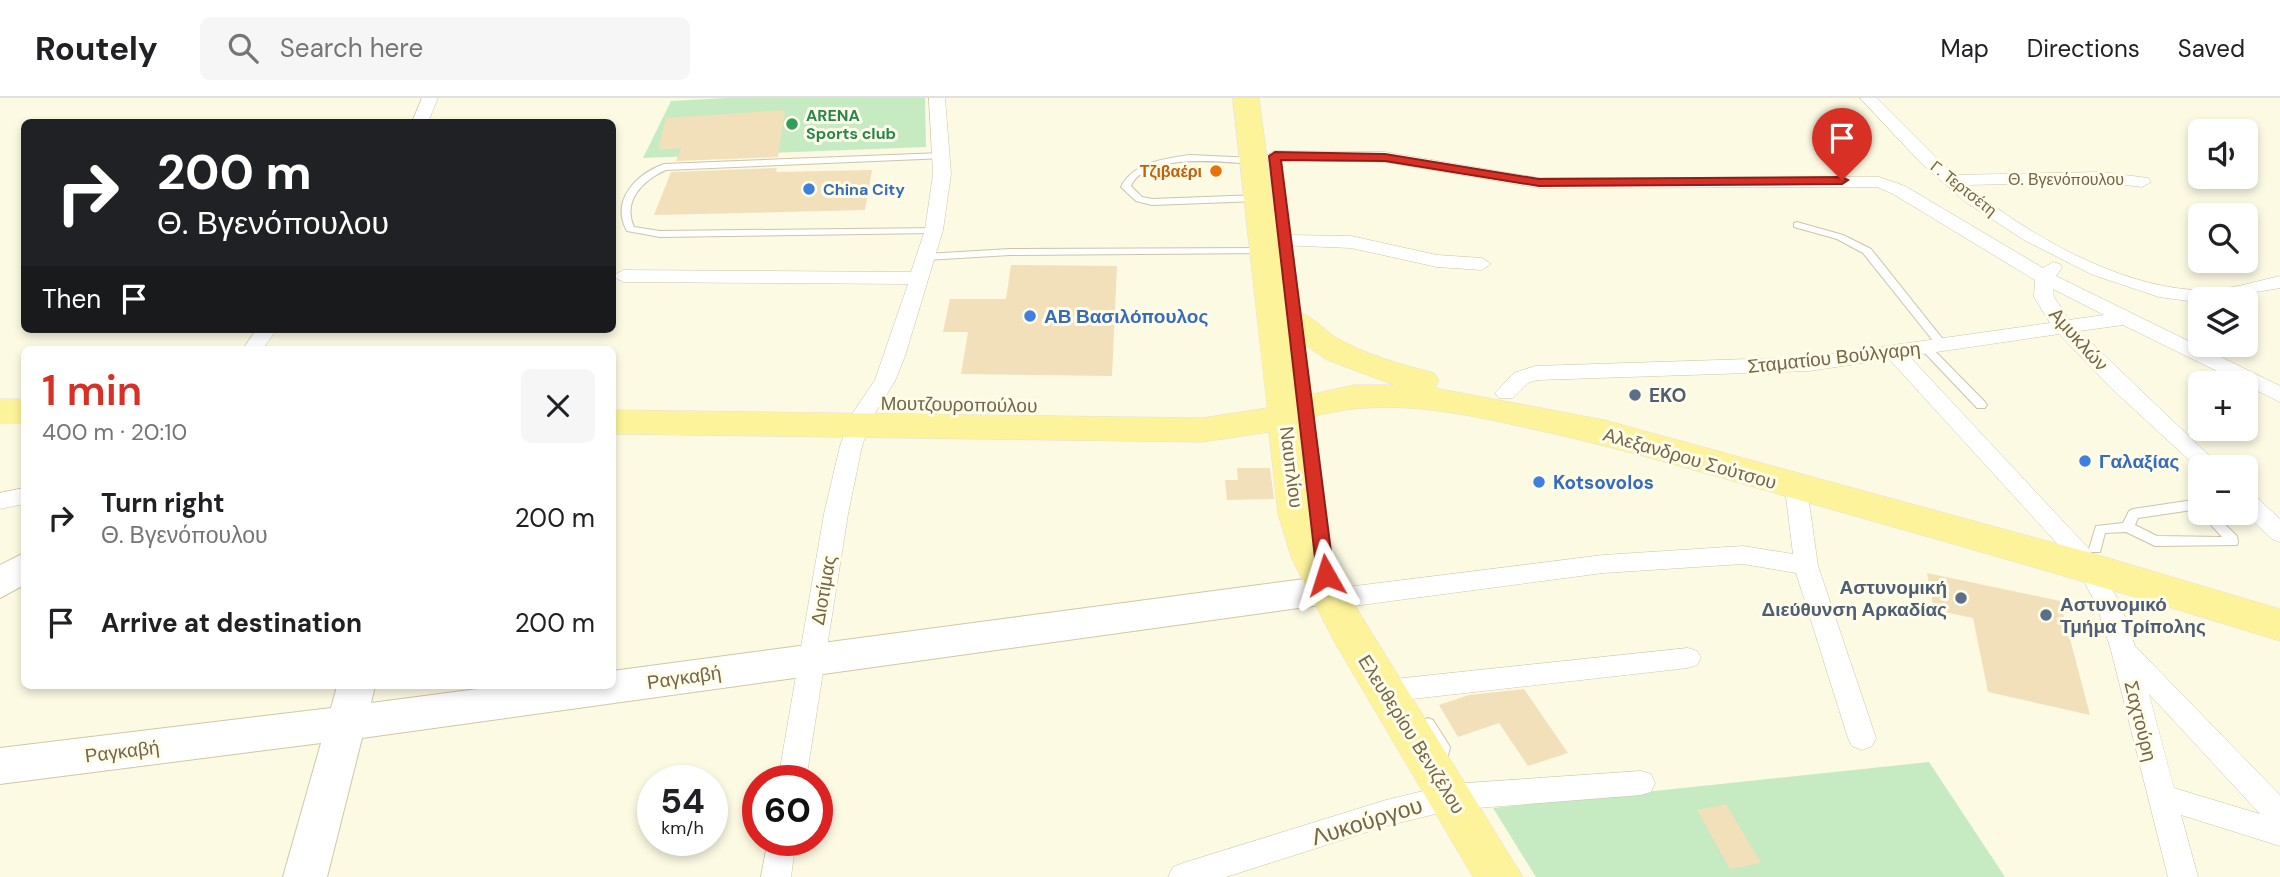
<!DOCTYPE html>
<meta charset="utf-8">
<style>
:root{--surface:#fff;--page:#f6f6f6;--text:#202124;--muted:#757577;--line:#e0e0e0;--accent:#d93025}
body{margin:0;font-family:"DM Sans",sans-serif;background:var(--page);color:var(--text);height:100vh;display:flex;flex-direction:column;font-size:26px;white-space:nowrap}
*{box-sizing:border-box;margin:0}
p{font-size:23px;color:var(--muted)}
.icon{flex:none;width:38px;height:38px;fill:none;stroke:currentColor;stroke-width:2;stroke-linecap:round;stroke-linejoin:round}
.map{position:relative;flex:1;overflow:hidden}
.details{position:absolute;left:21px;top:248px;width:595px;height:343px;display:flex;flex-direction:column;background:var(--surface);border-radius:10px;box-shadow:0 4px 10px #0003}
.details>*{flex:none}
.hud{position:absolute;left:21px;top:21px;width:595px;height:214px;border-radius:10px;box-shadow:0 4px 10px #0003;background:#202124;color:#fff;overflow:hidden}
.tools{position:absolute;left:2188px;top:21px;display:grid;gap:14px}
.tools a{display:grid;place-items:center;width:70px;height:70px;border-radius:10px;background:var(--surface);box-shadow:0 4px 10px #0003;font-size:35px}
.speed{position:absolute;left:637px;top:667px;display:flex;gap:14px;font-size:35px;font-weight:700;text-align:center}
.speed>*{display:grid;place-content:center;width:91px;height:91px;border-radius:50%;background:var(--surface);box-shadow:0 4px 10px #0003;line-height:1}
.speed small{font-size:18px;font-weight:400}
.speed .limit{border:10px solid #d22;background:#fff;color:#111}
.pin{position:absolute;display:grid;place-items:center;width:60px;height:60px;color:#fff;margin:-72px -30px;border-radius:50% 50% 50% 0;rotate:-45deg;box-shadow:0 0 7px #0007}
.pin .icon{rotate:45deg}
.me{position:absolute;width:77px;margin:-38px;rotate:354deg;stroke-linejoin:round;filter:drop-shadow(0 0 5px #0008)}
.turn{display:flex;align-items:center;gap:24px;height:147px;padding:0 21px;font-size:32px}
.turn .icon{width:91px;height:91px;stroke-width:2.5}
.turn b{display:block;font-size:49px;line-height:60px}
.then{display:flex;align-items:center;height:66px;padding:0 21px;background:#0003;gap:14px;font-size:26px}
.round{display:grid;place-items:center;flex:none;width:74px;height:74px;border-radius:10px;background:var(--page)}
.overview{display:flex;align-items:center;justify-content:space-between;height:119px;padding:0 21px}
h1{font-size:42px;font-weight:600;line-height:52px;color:var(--accent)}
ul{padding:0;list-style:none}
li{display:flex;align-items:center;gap:21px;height:105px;padding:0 21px}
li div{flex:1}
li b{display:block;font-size:26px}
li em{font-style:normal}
header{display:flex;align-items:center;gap:42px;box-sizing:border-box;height:98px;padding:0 35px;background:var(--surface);border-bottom:2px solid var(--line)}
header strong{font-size:33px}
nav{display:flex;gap:38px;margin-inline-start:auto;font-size:24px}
.search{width:490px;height:63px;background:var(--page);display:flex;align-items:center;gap:18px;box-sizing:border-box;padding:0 24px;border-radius:10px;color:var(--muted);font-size:26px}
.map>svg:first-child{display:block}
</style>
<header>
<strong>Routely</strong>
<div class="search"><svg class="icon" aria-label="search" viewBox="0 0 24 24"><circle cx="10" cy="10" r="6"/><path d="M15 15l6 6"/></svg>Search here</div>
<nav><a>Map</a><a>Directions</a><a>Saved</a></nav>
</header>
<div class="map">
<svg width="2280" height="779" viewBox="0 0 2280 779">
<rect width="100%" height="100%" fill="#fcfae3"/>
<!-- green -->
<g fill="#c6eac1">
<polygon points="727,0 925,0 926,49 643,60 671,3"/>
<polygon points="1929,664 2005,779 1536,779 1493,710"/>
</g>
<!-- building -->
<g fill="#f2e0ba">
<polygon points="785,12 778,59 676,63 681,50 658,52 666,20"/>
<polygon points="777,70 776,74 872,72 865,112 654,117 671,74"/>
<polygon points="1011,167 1117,168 1112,278 961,276 968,234 943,234 950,201 1006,201"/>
<polygon points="1237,370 1270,370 1274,401 1227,402 1225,382 1238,382"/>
<polygon points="1927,475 2060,503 2090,617 1988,594 1973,520 1934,512"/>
<polygon points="1524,591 1568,655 1528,668 1499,625 1458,639 1439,607 1469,597"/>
<polygon points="1726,706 1761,765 1730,771 1697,712"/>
</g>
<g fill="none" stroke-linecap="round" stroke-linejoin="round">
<defs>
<g id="lane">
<path d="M 942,55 L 945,56 L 945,60 L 666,72 C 643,82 622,103 634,129 L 660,133 L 937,130 L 939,132 L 934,135 L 660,139 L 627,133 C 610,103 636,76 664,66 Z"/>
<path d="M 1190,57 L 1254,60 L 1259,63 L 1254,66 C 1224,64 1146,54 1131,88 L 1142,99 L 1152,101 L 1258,97 L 1263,100 L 1258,103 L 1152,107 L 1136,103 L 1121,89 C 1132,65 1166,60 1190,57 Z"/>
<polygon points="1797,124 1843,137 1871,151 1946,245 1947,247 1946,249 1938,249 1863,155 1837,141 1794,129 1794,125"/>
<polygon points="1265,150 1270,153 1269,155 1010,157 926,162 921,159 926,156 1010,151"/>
<polygon points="1925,246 1929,247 1985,304 1987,307 1985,310 1977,310 1921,251 1920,249 1921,247"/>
<polygon points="2193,402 2200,405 2200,414 2192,412 2138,420 2135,427 2157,438 2222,439 2200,415 2213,415 2237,438 2238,444 2237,447 2155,448 2126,434 2105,435 2100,454 2090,454 2089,451 2096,428 2123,425 2129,413 2133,411"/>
<polygon points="1428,620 1433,622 1450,649 1445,671 1440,672 1435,671 1433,666 1435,650 1421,626 1423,622"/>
</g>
<g id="street">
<polygon points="422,0 438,0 428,24 412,24"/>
<polygon points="929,0 945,0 951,76 943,132 905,258 895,283 872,320 862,348 848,416 806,682 778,682 824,416 840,348 850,319 875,282 908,186 623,184 613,178 623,172 911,174 925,132 933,76"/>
<path d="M 1860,0 L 1877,0 L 1954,77 L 2101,74 L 2148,80 L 2151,84 L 2142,89 L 2101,84 L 1966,87 C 2028,136 2114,187 2195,192 C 2223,194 2253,184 2280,178 L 2280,190 L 2196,204 L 2159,199 L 2093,177 L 2024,142 L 1964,103 L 1921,65 Z"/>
<path d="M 1274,53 L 1385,54 L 1539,80 L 1879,79 L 1905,88 L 2043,170 L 2053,164 L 2060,166 L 2062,170 L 2056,178 L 2280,288 L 2280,304 L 2123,227 L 2079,233 L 2221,369 L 2200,369 L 2200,372 L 2111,290 L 2059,236 L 1909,258 L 2089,451 L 2120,505 L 2135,548 L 2280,697 L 2280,748 L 2181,717 L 2198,779 L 2168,779 L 2111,552 L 2096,506 L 2073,463 L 1889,261 L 1809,273 L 1537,282 L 1528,285 L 1513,300 L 1499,300 L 1495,295 L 1514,275 L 1535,268 L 1809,259 L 2050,225 L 2034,199 L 2035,182 L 1893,96 L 1877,89 L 1539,90 L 1385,64 L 1268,62 L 1266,58 ZM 2053,191 L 2104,217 L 2069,222 L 2054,199 ZM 2149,596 L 2260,716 L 2174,690 Z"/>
<polygon points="1285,137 1351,138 1437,157 1482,160 1491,166 1482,172 1437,169 1351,150 1278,147 1276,143 1278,139"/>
<polygon points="257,231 277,231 262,252 242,252"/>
<polygon points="1796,382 1804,384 1807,390 1818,468 1876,640 1872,648 1862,652 1852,648 1848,640 1796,475 1743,466 1603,475 1331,511 1322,508 1319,501 1322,494 1331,491 1603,457 1743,448 1793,456 1785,390 1788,384"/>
<polygon points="24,390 24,406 0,411 0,395"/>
<polygon points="2245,394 2253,396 2280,421 2280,444 2272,441 2244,415"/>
<polygon points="1688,550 1697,553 1701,560 1697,567 1688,570 1385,604 1376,601 1372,593 1376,585 1385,582"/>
<polygon points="1641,673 1651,676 1655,685 1651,694 1641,697 1452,712 1386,728 1226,779 1168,779 1173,769 1183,765 1386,702 1452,686"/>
<polygon points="768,742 796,742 791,779 761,779"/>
</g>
<g id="secondary">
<polygon points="24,455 24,487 0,500 0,467"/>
<polygon points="1327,478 1340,482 1345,492 1340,502 1327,506 362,640 327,779 283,779 321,645 0,686 0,650 331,610 337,588 375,588 371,605 500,588 612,588 612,573"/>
</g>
<g id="primary">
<path d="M 1233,0 L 1259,0 L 1288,215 C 1307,210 1320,229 1335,239 C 1366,257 1400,266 1434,275 L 1439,283 L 1435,290 L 1604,322 L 2091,455 L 2280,511 L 2280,543 C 2128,496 1976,452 1823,409 C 1728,382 1634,353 1537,332 C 1461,315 1379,296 1303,322 L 1316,416 L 1330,461 L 1362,519 L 1523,779 L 1473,779 L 1334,543 L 1292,461 L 1278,416 L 1269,334 L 1202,344 L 612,336 L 612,312 L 1202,320 L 1267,310 ZM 1291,237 L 1327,262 L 1394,287 L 1354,287 L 1300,299 Z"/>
<rect x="0" y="301" width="24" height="24"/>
</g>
</defs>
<!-- lane casing -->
<use href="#lane" stroke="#cec4a9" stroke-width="2"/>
<!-- street casing -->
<use href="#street" stroke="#cec4a9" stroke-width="1"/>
<!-- secondary casing -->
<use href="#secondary" stroke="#d1c6a7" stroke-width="2"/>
<!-- primary casing -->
<use href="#primary" stroke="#e3e0db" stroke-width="1"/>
<!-- lane -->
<use href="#lane" fill="#fff" fill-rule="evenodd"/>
<!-- street -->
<use href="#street" fill="#fff" fill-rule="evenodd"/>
<!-- secondary -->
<use href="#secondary" fill="#fff" fill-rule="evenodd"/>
<!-- primary -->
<use href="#primary" fill="#fcf39a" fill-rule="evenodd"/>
</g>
<!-- route -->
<polygon fill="#d93025" stroke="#8d1f18" stroke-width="2" points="1275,54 1385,56 1539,81 1842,79 1848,82 1842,86 1539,88 1385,63 1281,62 1334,477 1326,483 1317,477 1269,58"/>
<!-- markers -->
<circle fill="#2e9e5b" stroke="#fffde9" stroke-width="2.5" cx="792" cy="26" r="7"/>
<circle fill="#e8710a" stroke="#fffde9" stroke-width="2.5" cx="1216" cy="73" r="7"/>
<g fill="#3f7fe0" stroke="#fffde9" stroke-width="2.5">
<circle cx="809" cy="91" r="7"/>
<circle cx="1030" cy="218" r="7"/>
<circle cx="2085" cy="363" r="7"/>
<circle cx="1539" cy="384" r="7"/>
</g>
<g fill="#5c6f8a" stroke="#fffde9" stroke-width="2.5">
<circle cx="1635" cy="297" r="7"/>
<circle cx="1961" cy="500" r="7"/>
<circle cx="2046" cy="517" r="7"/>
</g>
<g text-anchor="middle" stroke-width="6" stroke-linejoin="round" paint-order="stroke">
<!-- far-leisure labels -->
<g font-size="16" font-weight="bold" fill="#27864d" stroke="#fffde9" text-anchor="start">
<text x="806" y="23">ARENA<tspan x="806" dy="18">Sports club</tspan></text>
</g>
<!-- far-food labels -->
<g font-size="16" font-weight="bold" fill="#c56008" stroke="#fffde9" text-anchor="end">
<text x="1202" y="79">Τζιβαέρι</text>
</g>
<!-- far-street labels -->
<g font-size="16" fill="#756549" stroke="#fffde9">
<text x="2066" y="87">Θ. Βγενόπουλου</text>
<text transform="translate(1964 90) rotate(38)" y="6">Γ. Τερτσέτη</text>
</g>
<!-- far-shop labels -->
<g font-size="16" font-weight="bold" fill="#366cbe" stroke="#fffde9" text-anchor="start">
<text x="823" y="97">China City</text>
</g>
<!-- shop labels -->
<g font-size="19" font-weight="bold" fill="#366cbe" stroke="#fffde9" text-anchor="start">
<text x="1044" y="225">ΑΒ Βασιλόπουλος</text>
<text x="2099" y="370">Γαλαξίας</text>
<text x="1553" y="391">Kotsovolos</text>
</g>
<!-- street labels -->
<g font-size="19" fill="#756549" stroke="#fffde9">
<text transform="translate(2079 241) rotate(48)" y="7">Αμυκλών</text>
<text transform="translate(1834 259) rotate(-6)" y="7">Σταματίου Βούλγαρη</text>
<text transform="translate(959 306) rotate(1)" y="7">Μουτζουροπούλου</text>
<text transform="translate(1690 360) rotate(16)" y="7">Αλεξανδρου Σούτσου</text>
<text transform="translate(1292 369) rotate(83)" y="7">Ναυπλίου</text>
<text transform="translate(823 492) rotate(-80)" y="7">Διοτίμας</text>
<text transform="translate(684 579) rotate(-8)" y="7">Ραγκαβή</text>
<text transform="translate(2141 623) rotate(76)" y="7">Σαχτούρη</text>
<text transform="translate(1412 636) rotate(58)" y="7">Ελευθερίου Βενιζέλου</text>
<text transform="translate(122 653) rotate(-7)" y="7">Ραγκαβή</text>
</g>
<!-- service labels -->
<g font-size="19" font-weight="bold" fill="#4e5e75" stroke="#fffde9" text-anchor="start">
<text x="1649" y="304">EKO</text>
<text x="1947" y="496" text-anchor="end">Αστυνομική<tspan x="1947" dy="22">Διεύθυνση Αρκαδίας</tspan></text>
<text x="2060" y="513">Αστυνομικό<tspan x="2060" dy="22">Τμήμα Τρίπολης</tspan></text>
</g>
<!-- near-street labels -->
<g font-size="23" fill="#756549" stroke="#fffde9">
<text transform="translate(1367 723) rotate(-17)" y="8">Λυκούργου</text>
</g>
</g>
</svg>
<div class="tools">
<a><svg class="icon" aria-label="sound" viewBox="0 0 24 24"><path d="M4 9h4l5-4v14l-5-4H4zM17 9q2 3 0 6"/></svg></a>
<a><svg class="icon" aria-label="search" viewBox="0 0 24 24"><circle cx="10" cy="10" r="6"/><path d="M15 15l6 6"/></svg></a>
<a><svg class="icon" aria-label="layers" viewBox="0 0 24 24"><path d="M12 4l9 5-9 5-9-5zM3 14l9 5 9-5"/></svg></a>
<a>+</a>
<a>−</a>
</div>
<div class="speed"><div>54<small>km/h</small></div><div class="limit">60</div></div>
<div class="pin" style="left:1842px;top:82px;background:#d93025"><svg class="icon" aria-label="arrive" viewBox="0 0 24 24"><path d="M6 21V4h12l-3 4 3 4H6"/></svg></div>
<svg class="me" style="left:1326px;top:477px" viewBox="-20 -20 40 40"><path d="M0-17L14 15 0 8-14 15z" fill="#d93025" stroke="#fff" stroke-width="4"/></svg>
<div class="hud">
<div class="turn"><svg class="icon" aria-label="right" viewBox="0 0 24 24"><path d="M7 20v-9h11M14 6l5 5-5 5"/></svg><div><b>200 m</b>Θ. Βγενόπουλου</div></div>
<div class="then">Then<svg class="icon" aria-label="arrive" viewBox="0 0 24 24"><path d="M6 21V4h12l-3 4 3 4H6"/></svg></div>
</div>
<section class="details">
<div class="overview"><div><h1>1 min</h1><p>400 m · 20:10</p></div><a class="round"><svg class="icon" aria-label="close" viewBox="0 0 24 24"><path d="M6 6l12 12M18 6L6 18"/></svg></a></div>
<ul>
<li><svg class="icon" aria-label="right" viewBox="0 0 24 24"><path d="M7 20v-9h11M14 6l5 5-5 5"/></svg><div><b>Turn right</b><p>Θ. Βγενόπουλου</p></div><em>200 m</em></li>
<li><svg class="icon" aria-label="arrive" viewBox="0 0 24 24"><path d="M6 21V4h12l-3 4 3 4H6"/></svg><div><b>Arrive at destination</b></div><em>200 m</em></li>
</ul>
</section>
</div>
